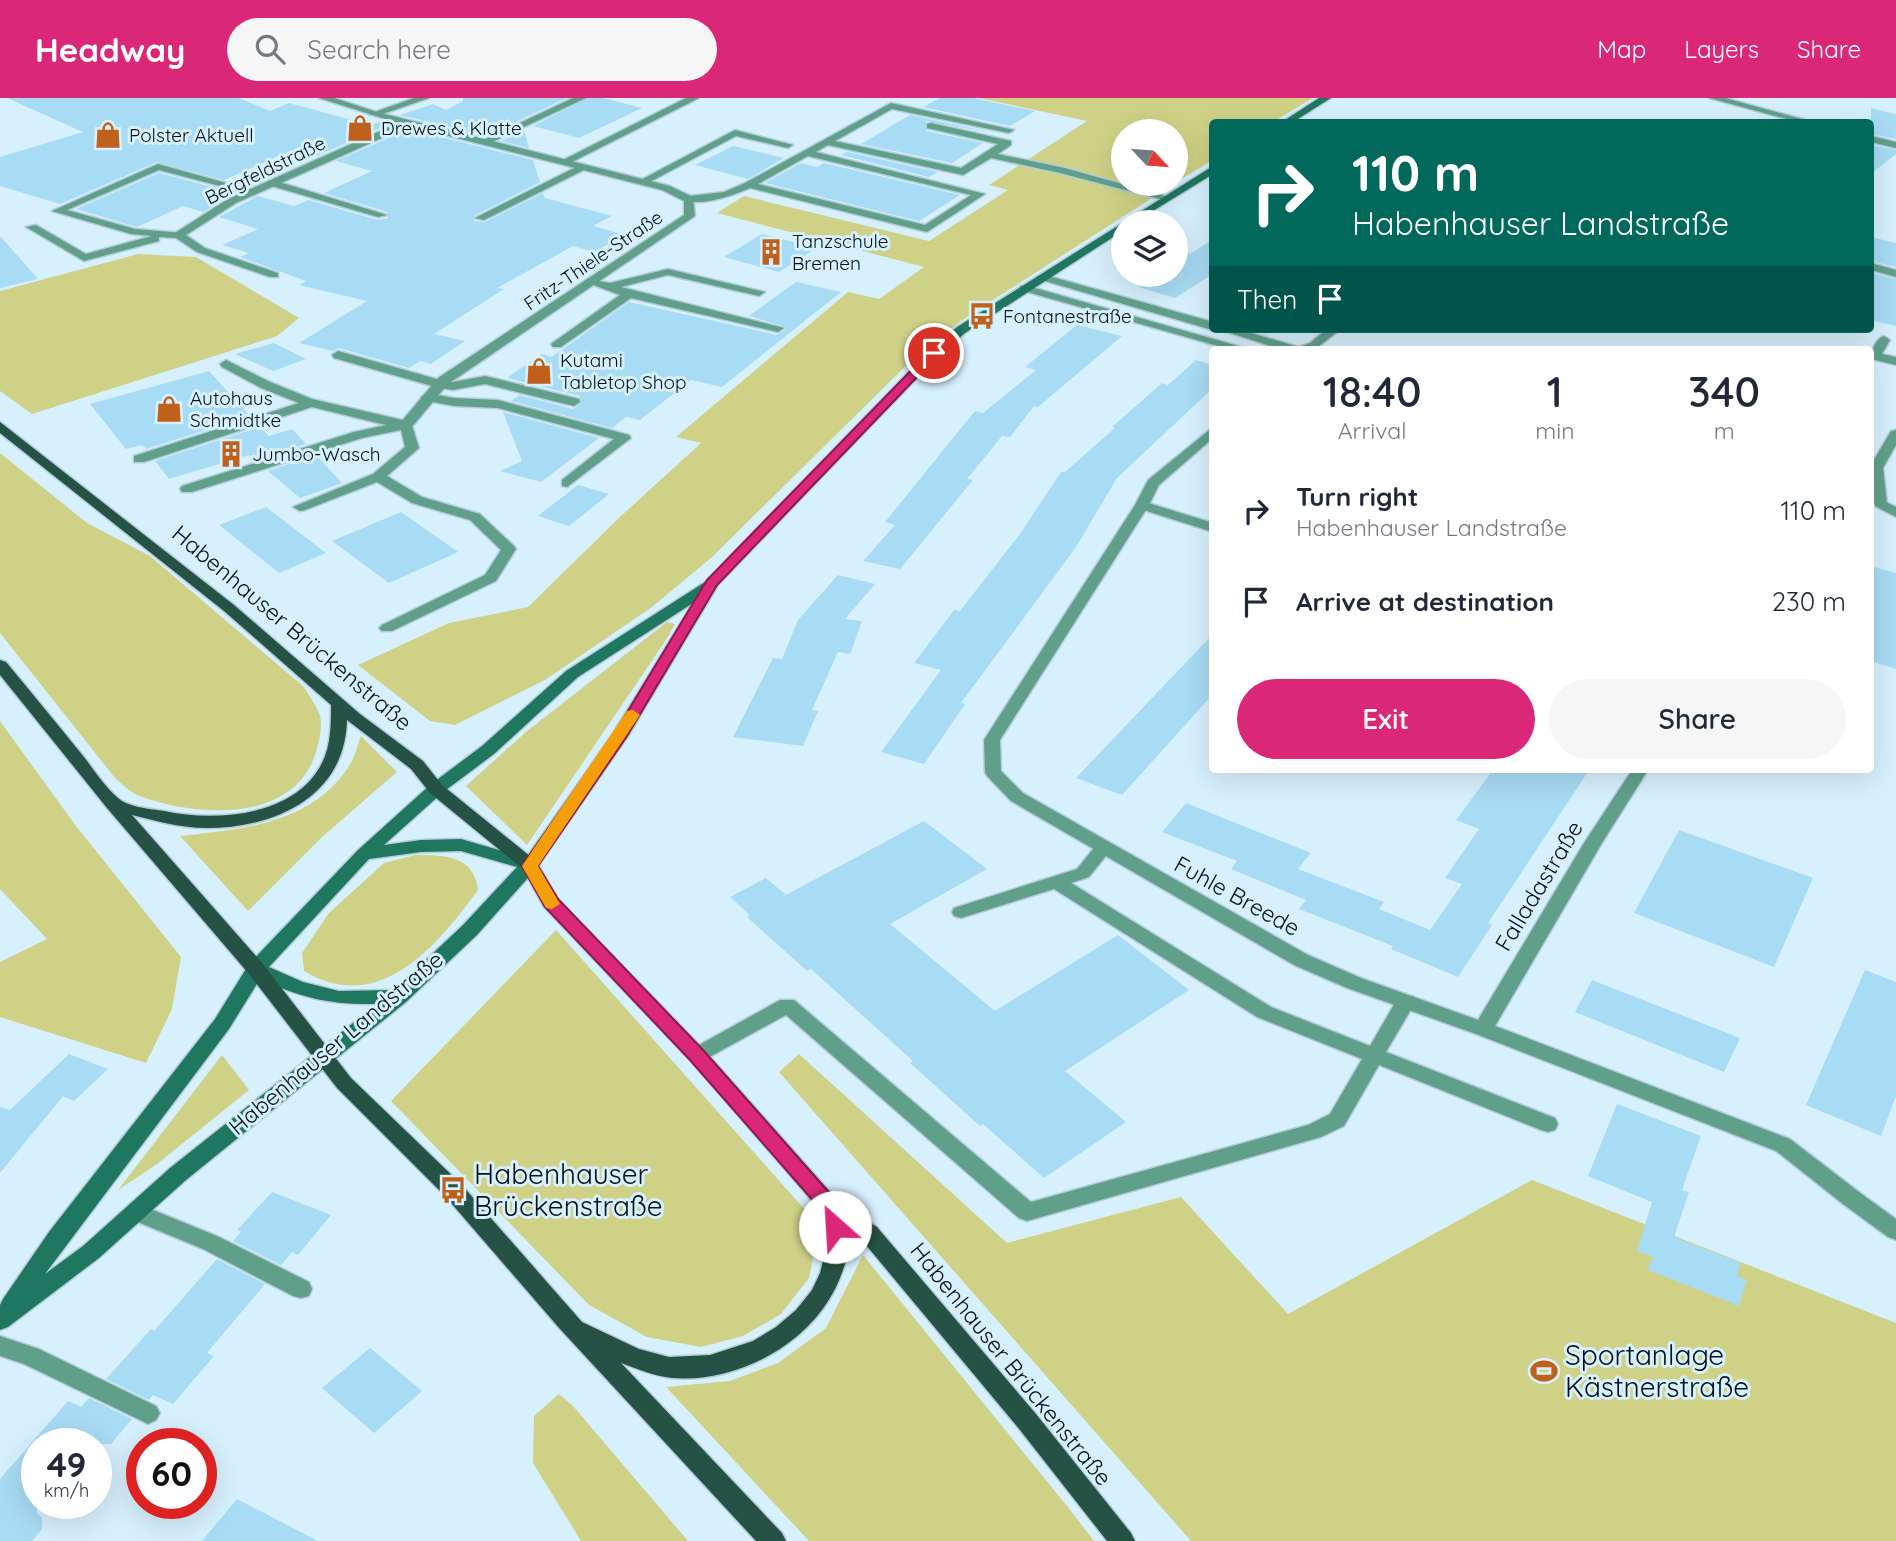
<!DOCTYPE html>
<meta charset="utf-8">
<style>
:root{--surface:#fff;--page:#f6f6f7;--text:#1f2937;--muted:#747a83;--accent:#db2777}
body{margin:0;font-family:Quicksand,sans-serif;background:var(--page);color:var(--text);height:100vh;display:flex;flex-direction:column;font-size:26px;white-space:nowrap}
*{box-sizing:border-box;margin:0}
p{font-size:23px;color:var(--muted)}
.icon{flex:none;width:38px;height:38px;fill:none;stroke:currentColor;stroke-width:2;stroke-linecap:round;stroke-linejoin:round}
.map{position:relative;flex:1;overflow:hidden}
.side{position:absolute;left:1209px;top:248px;width:665px;height:427px;display:flex;flex-direction:column;background:var(--surface);border-radius:7px;box-shadow:0 7px 28px #0002}
.side>*{flex:none}
.guide{position:absolute;left:1209px;top:21px;width:665px;height:214px;border-radius:7px;box-shadow:0 7px 28px #0002;background:#00695c;color:#fff;overflow:hidden}
.needle{width:46px;rotate:116deg}
.controls{position:absolute;left:1111px;top:21px;display:grid;gap:14px}
.controls a{display:grid;place-items:center;width:77px;height:77px;border-radius:50%;background:var(--surface);box-shadow:0 7px 28px #0002;font-size:35px}
.speed{position:absolute;left:21px;top:1330px;display:flex;gap:14px;font-size:35px;font-weight:700;text-align:center}
.speed>*{display:grid;place-content:center;width:91px;height:91px;border-radius:50%;background:var(--surface);box-shadow:0 7px 28px #0002;line-height:1}
.speed small{font-size:18px;font-weight:400}
.speed .limit{border:10px solid #d22;background:#fff;color:#111}
.pin{position:absolute;display:grid;place-items:center;width:60px;height:60px;color:#fff;margin:-30px;border:4px solid #fff;border-radius:50%;box-shadow:0 2px 7px #0007}
.me{position:absolute;width:77px;margin:-38px;rotate:334deg;stroke-linejoin:round;filter:drop-shadow(0 0 5px #0008)}
.turn{display:flex;align-items:center;gap:24px;height:147px;padding:0 28px;font-size:32px}
.turn .icon{width:91px;height:91px;stroke-width:2.5}
.turn b{display:block;font-size:49px;line-height:60px}
.then{display:flex;align-items:center;height:66px;padding:0 28px;background:#0003;gap:14px;font-size:26px}
.eta{display:flex;justify-content:space-evenly;align-items:center;height:119px;text-align:center}
.eta b{font-size:42px;font-weight:600;line-height:49px}
.cta{display:flex;gap:14px;margin-top:auto;padding:14px 28px}
.cta a{flex:1;height:80px;border-radius:42px;background:var(--accent);color:#fff;font-size:28px;font-weight:600;line-height:80px;text-align:center}
.cta a+a{background:var(--page);color:var(--text)}
ul{padding:0;list-style:none}
li{display:flex;align-items:center;gap:21px;height:91px;padding:0 28px}
li div{flex:1}
li b{display:block;font-size:26px}
li em{font-style:normal}
header{display:flex;align-items:center;gap:42px;box-sizing:border-box;height:98px;padding:0 35px;background:var(--accent);color:#fff}
header strong{font-size:33px}
nav{display:flex;gap:38px;margin-inline-start:auto;font-size:24px}
.search{width:490px;height:63px;background:var(--page);display:flex;align-items:center;gap:18px;box-sizing:border-box;padding:0 24px;border-radius:38px;color:var(--muted);font-size:26px}
.map>svg:first-child{display:block}
</style>
<header>
<strong>Headway</strong>
<div class="search"><svg class="icon" aria-label="search" viewBox="0 0 24 24"><circle cx="10" cy="10" r="6"/><path d="M15 15l6 6"/></svg>Search here</div>
<nav><a>Map</a><a>Layers</a><a>Share</a></nav>
</header>
<div class="map">
<svg width="1896" height="1443" viewBox="0 0 1896 1443">
<rect width="100%" height="100%" fill="#d7f0fd"/>
<!-- green -->
<g fill="#cfd286">
<polygon points="979,0 1313,0 1273,24 1213,24 1213,62 1176,84 1176,33 1124,33 1124,86 1174,86 971,216 923,251 711,460 652,509 545,582 455,627 430,623 358,567 449,525 528,509 621,418 701,345 676,339 848,194 879,201 924,169 717,115 744,98 929,143 1008,92 989,87 1087,23"/>
<polygon points="138,156 196,159 299,220 277,238 32,316 0,293 0,193"/>
<path d="M 0,355 L 87,425 L 150,458 L 304,589 C 309,598 317,608 320,618 C 323,630 318,649 314,660 C 288,727 191,718 137,697 C 129,693 122,686 115,680 L 0,535 Z"/>
<polygon points="667,524 675,526 666,542 527,747 466,688 527,633"/>
<polygon points="0,623 76,728 181,859 172,911 146,965 0,919 0,864 47,841 0,791"/>
<path d="M 361,638 L 397,674 L 322,739 L 248,813 L 180,738 C 242,731 312,726 349,668 C 355,660 357,648 361,638 Z"/>
<path d="M 415,757 C 444,757 474,757 478,792 C 436,849 379,918 304,873 L 302,855 L 329,815 L 384,765 Z"/>
<polygon points="556,832 806,1113 816,1144 809,1180 781,1216 743,1238 701,1249 647,1239 589,1207 391,1003"/>
<polygon points="799,956 1007,1145 1181,1099 1288,1216 1532,1082 1896,1225 1896,1443 1191,1443 779,974"/>
<polygon points="222,957 249,992 157,1066 118,1092"/>
<polygon points="863,1157 1067,1408 1094,1443 809,1443 666,1289 730,1283 778,1265 826,1230"/>
<polygon points="559,1296 573,1308 688,1443 581,1443 533,1365 534,1318"/>
</g>
<!-- building -->
<g fill="#a8dbf4">
<polygon points="7,0 239,0 270,13 289,5 370,27 383,23 391,25 317,58 292,52 224,82 157,64 60,106 0,88 0,59 83,34"/>
<polygon points="463,0 567,0 485,38 400,17 433,6 446,12 463,3"/>
<polygon points="588,0 603,0 642,10 579,40 533,28"/>
<polygon points="940,0 973,0 1035,13 1010,28 923,9"/>
<polygon points="1871,10 1896,16 1896,41 1871,36"/>
<polygon points="910,17 999,36 926,23 926,33 983,45 952,65 861,46"/>
<polygon points="409,31 533,62 540,84 474,118 474,123 485,124 543,95 545,100 612,118 593,128 625,137 594,154 573,148 497,190 504,191 434,236 465,243 431,266 420,263 409,270 339,250 333,253 299,245 367,203 299,187 306,183 240,159 249,155 222,147 258,131 219,119 258,98 294,108 309,102 377,122 388,120 388,114 324,95 372,73 336,63"/>
<polygon points="524,32 529,50 501,43"/>
<polygon points="1871,47 1896,52 1896,56 1871,76"/>
<polygon points="733,48 784,60 748,81 695,67"/>
<polygon points="847,54 938,74 929,79 841,57"/>
<polygon points="801,65 817,69 824,65 960,97 919,123 765,85"/>
<polygon points="159,75 235,95 203,114 183,108 137,129 76,111"/>
<polygon points="762,136 817,150 779,174 724,159"/>
<polygon points="0,138 38,181 0,190"/>
<polygon points="1871,139 1896,145 1896,169 1871,163"/>
<polygon points="1213,141 1213,176 1175,200 1139,189 1158,177 1176,177 1176,152 1190,156"/>
<polygon points="1871,175 1896,181 1896,228 1871,222"/>
<polygon points="796,184 841,194 722,289 691,282 640,322 626,319 612,330 511,303 519,297 573,311 581,306 580,298 507,280 541,256 552,259 629,204 777,237 785,232 786,229 749,218"/>
<polygon points="1077,227 1122,238 1038,309 1034,308 1010,339 1002,338 967,381 973,382 900,471 863,463 895,427 885,424 975,313 983,315 1036,272 1025,269"/>
<polygon points="274,245 306,261 273,273 235,256"/>
<polygon points="1196,262 1213,267 1213,290 1117,380 1076,449 961,605 965,606 924,666 881,654 941,572 914,565 954,512 960,513 1020,436 1061,374 1065,374 1115,330 1112,329 1162,285 1168,287"/>
<polygon points="209,273 250,318 146,351 142,347 126,351 90,306"/>
<polygon points="503,314 599,340 541,384 500,373 522,363"/>
<polygon points="260,329 269,338 292,331 306,346 256,362 249,357 169,381 155,363"/>
<polygon points="316,357 342,385 300,400 268,373"/>
<polygon points="578,387 609,396 569,428 538,418"/>
<polygon points="266,409 326,455 279,475 219,427"/>
<polygon points="401,414 458,454 389,485 332,443"/>
<polygon points="1871,468 1896,475 1896,571 1871,563"/>
<polygon points="838,477 875,486 845,521 862,523 850,556 838,554 812,612 818,613 803,648 733,639 773,560 782,561 798,522"/>
<polygon points="1213,536 1213,596 1122,697 1076,680"/>
<polygon points="1493,672 1589,672 1488,825 1492,827 1458,879 1391,851 1393,848 1299,811 1306,802 1231,771 1237,763 1162,734 1186,705 1311,755 1298,771 1384,804 1379,811 1430,832 1462,786 1445,780 1479,731 1456,722"/>
<polygon points="924,723 987,771 890,826 995,913 1118,837 1189,892 1065,973 1126,1024 1044,1080 983,1026 980,1028 910,965 913,963 811,871 807,873 747,819 750,817 730,799 766,780 786,797"/>
<polygon points="1679,732 1813,780 1774,869 1634,815"/>
<polygon points="1865,872 1896,884 1896,998 1881,1038 1806,1007"/>
<polygon points="1592,882 1740,940 1724,974 1575,914"/>
<polygon points="69,956 108,971 74,1003 63,998 0,1075 0,1009 10,1012"/>
<polygon points="1617,1006 1701,1038 1682,1092 1689,1094 1674,1139 1741,1165 1737,1178 1747,1182 1739,1208 1648,1172 1653,1159 1637,1153 1652,1104 1588,1078"/>
<polygon points="272,1094 331,1117 298,1157 292,1154 281,1167 233,1143 241,1134 237,1132"/>
<polygon points="217,1161 265,1186 207,1255 214,1258 173,1306 153,1297 149,1302 106,1281 151,1231 154,1233"/>
<polygon points="370,1250 422,1293 374,1335 322,1290"/>
<polygon points="89,1300 132,1321 111,1346 37,1346 37,1416 42,1419 42,1431 32,1443 0,1443 0,1381 68,1303 81,1309"/>
<polygon points="237,1401 318,1443 202,1443"/>
</g>
<g fill="none" stroke-linecap="round" stroke-linejoin="round">
<defs>
<g id="lane">
<polygon points="414,0 429,0 377,18 369,16"/>
<polygon points="573,0 586,0 488,46 479,44"/>
<polygon points="686,0 699,0 568,66 559,64"/>
<path d="M 891,5 L 1014,32 L 1009,35 L 892,11 L 835,43 L 961,70 L 998,46 L 927,30 L 927,26 L 931,25 L 1011,43 L 1011,47 L 998,56 L 1065,70 L 1172,100 L 1167,103 L 1060,75 L 991,60 L 963,77 L 828,47 L 816,54 L 985,96 L 927,134 L 750,90 C 735,97 698,110 684,101 L 689,98 L 724,94 L 745,85 ZM 808,58 L 971,97 L 925,127 L 758,86 Z"/>
<polygon points="735,32 793,47 788,50 736,38 646,86 637,84"/>
<polygon points="158,66 259,94 254,97 159,72 67,112 135,131 183,135 205,150 278,175 278,179 270,179 197,154 176,140 159,139 159,143 84,163 26,129 36,127 86,156 152,138 131,136 52,113"/>
<polygon points="582,66 587,69 586,71 484,122 475,120"/>
<polygon points="268,83 276,83 387,117 378,119 268,87"/>
<polygon points="668,171 765,194 759,198 668,177 621,189 784,230 778,234 631,200 561,249 553,249 551,246 620,197 588,185 588,181 610,185"/>
<path d="M 1884,238 L 1890,242 L 1882,256 L 1896,259 L 1896,267 L 1871,261 C 1871,253 1876,240 1884,238 Z"/>
<polygon points="338,253 440,282 453,284 485,278 579,301 580,304 574,308 485,286 453,292 439,290 334,260 332,257"/>
<polygon points="226,262 270,284 312,301 411,324 419,350 387,378 422,399 480,416 514,448 516,451 496,483 392,533 382,533 379,530 382,527 485,477 501,452 470,422 412,405 377,384 305,412 300,413 293,409 373,376 405,349 401,332 362,340 192,394 182,394 180,391 182,388 354,334 386,327 312,309 144,364 134,364 134,358 299,305 261,290 222,269 220,266"/>
<polygon points="427,295 454,300 498,302 629,337 631,340 567,389 562,388 562,382 614,341 498,310 454,308 422,302 421,299"/>
<polygon points="1880,401 1896,409 1896,419 1875,408 1875,402"/>
<polygon points="1142,403 1213,425 1213,434 1137,410 1137,404"/>
<polygon points="1103,744 1112,750 1109,754 1089,779 1071,785 1271,909 1370,948 1399,898 1413,898 1416,903 1386,954 1555,1020 1558,1026 1555,1032 1548,1034 1541,1032 1379,967 1344,1028 1321,1039 1027,1123 1019,1120 786,917 704,962 697,964 690,962 687,957 690,952 780,902 794,902 1031,1104 1308,1027 1330,1016 1362,961 1257,919 1054,791 961,820 954,818 952,814 954,810 1077,771 1097,746"/>
<polygon points="1851,1091 1859,1094 1896,1121 1896,1142 1888,1139 1843,1106 1840,1100 1843,1094"/>
<polygon points="136,1105 219,1139 309,1184 312,1191 309,1198 301,1200 293,1198 203,1151 128,1120 125,1114 128,1108"/>
<polygon points="0,1238 39,1251 156,1308 160,1315 156,1322 148,1326 140,1322 24,1266 0,1258"/>
</g>
<g id="street">
<polygon points="319,0 334,0 377,14 670,88 693,99 695,118 448,286 411,330 401,330 401,324 438,280 684,117 684,103 662,92 409,28 236,105 183,139 175,139 175,135 228,101 398,25"/>
<polygon points="1709,0 1725,0 1813,24 1798,24"/>
<polygon points="1871,38 1896,44 1896,50 1871,44"/>
<polygon points="1871,165 1896,172 1896,179 1871,172"/>
<polygon points="1042,176 1213,224 1213,231 1216,231 1209,231 1038,181 1036,179"/>
<polygon points="1020,188 1028,188 1252,252 1232,252 1020,192"/>
<polygon points="1218,231 1237,231 1299,249 1310,245 1327,231 1341,231 1314,252 1283,252"/>
<polygon points="1213,329 1213,340 1159,387 1149,407 1000,642 1001,673 1023,695 1308,857 1361,880 1478,922 1584,745 1632,672 1648,672 1602,745 1495,928 1790,1041 1859,1094 1862,1100 1859,1106 1851,1109 1843,1106 1776,1053 1476,936 1347,890 1294,867 1011,703 987,678 985,674 984,642 1135,407 1148,382"/>
<polygon points="1896,332 1896,347 1883,370 1887,405 1880,409 1873,405 1871,367 1891,333"/>
</g>
<g id="secondary">
<polygon points="1319,0 1331,0 1293,24 1282,24"/>
<path d="M 1213,68 L 1213,76 L 1135,124 L 1124,124 L 1124,132 L 965,235 L 938,258 L 718,487 L 628,638 L 536,771 L 477,837 L 406,904 L 186,1082 L 99,1160 L 8,1229 L 0,1232 L 0,1207 L 3,1201 L 49,1134 L 215,921 L 249,866 L 358,752 L 430,687 L 482,648 L 566,573 L 705,484 L 930,252 L 957,229 ZM 693,505 L 612,637 L 526,760 L 461,741 L 421,742 L 384,747 L 442,695 L 494,656 L 578,579 ZM 461,753 L 517,769 L 463,827 L 394,892 L 339,893 L 303,884 L 269,869 L 369,761 L 421,754 ZM 260,881 C 302,900 330,907 377,906 L 170,1070 L 83,1148 L 45,1176 L 229,931 Z"/>
</g>
<path id="primary" d="M 0,324 L 234,507 L 360,616 L 423,663 L 442,687 L 536,763 L 558,801 L 704,952 L 840,1105 L 877,1129 L 1036,1316 L 1131,1435 L 1135,1443 L 1107,1443 L 1020,1332 L 861,1141 L 848,1133 C 851,1152 844,1172 836,1189 C 808,1247 737,1285 672,1280 C 654,1278 637,1271 621,1265 L 782,1435 L 786,1443 L 756,1443 L 560,1231 L 445,1098 L 337,990 L 249,876 L 107,710 L 0,577 L 0,562 L 6,564 C 32,595 58,627 84,659 C 94,672 105,689 118,700 C 127,709 151,711 164,713 C 215,724 295,719 322,665 C 331,647 331,627 331,607 L 224,513 L 0,335 ZM 347,622 L 411,671 L 430,695 L 523,771 L 544,809 L 690,962 L 822,1114 L 827,1148 L 820,1175 L 812,1192 L 796,1212 L 776,1229 L 753,1243 L 710,1257 L 669,1259 L 639,1251 L 582,1224 L 461,1086 L 351,980 L 263,866 L 132,717 C 156,723 181,730 206,730 C 275,730 345,699 347,622 Z"/>
</defs>
<!-- lane casing -->
<use href="#lane" stroke="#b5cdd9" stroke-width="3"/>
<!-- street casing -->
<use href="#street" stroke="#b5cdd9" stroke-width="3"/>
<!-- secondary casing -->
<use href="#secondary" stroke="#b5cdd9" stroke-width="3"/>
<!-- primary casing -->
<use href="#primary" stroke="#b5cdd9" stroke-width="3"/>
<!-- lane -->
<use href="#lane" fill="#60a08a" fill-rule="evenodd"/>
<!-- street -->
<use href="#street" fill="#60a08a" fill-rule="evenodd"/>
<!-- secondary -->
<use href="#secondary" fill="#1f775f" fill-rule="evenodd"/>
<!-- primary -->
<use href="#primary" fill="#255244" fill-rule="evenodd"/>
</g>
<!-- route -->
<polygon fill="#db2777" stroke="#8e194d" stroke-width="2" points="930,253 940,255 717,487 627,638 538,768 558,801 703,952 839,1106 845,1129 843,1134 835,1137 828,1134 823,1114 690,962 545,809 522,768 613,638 707,482"/>
<!-- slow -->
<polygon fill="#f59e0b" points="633,612 640,617 538,768 560,806 552,811 546,810 522,768 627,613"/>
<!-- icons -->
<defs>
<symbol id="shop-bare" viewBox="-9 -9 18 18"><path d="M-5-2.5h2.3a2.7 3.5 0 0 1 5.4 0H5L5.5 6h-11ZM-1.5-2.5h3a1.5 2.3 0 0 0-3 0Z" fill="#bf601b" stroke="#d7f0fd" stroke-width="2.5" paint-order="stroke"/></symbol>
<symbol id="building-bare" viewBox="-9 -9 18 18"><path d="M-4-6H4V6H1V3H-1V6H-4ZM-2.5-4.3h1.7v1.8h-1.7ZM.8-4.3h1.7v1.8H.8ZM-2.5-1h1.7V.8h-1.7ZM.8-1h1.7V.8H.8Z" fill="#bf601b" stroke="#d7f0fd" stroke-width="2.5" paint-order="stroke"/></symbol>
<symbol id="bus-bare" viewBox="-9 -9 18 18"><path d="M-5-6H5V4H4V6H2V4H-2V6H-4V4H-5ZM-3.5-4V0h7V-4ZM-3.5 1.2v1.5H-2V1.2ZM2 1.2v1.5H3.5V1.2Z" fill="#bf601b" stroke="#d7f0fd" stroke-width="2.5" paint-order="stroke"/></symbol>
<symbol id="stadium-bare" viewBox="-9 -9 18 18"><path d="M0-5a6.5 5 0 1 0 0 10a6.5 5 0 1 0 0-10ZM-3.5-1.8h7v3.6h-7Z" fill="#bf601b" stroke="#d7f0fd" stroke-width="2.5" paint-order="stroke"/></symbol>
</defs>
<g fill-rule="evenodd">
<use href="#shop-bare" x="341" y="11" width="38" height="38"/>
<use href="#shop-bare" x="89" y="18" width="38" height="38"/>
<use href="#building-bare" x="752" y="135" width="38" height="38"/>
<use href="#bus-bare" x="963" y="199" width="38" height="38"/>
<use href="#shop-bare" x="520" y="254" width="38" height="38"/>
<use href="#shop-bare" x="150" y="292" width="38" height="38"/>
<use href="#building-bare" x="212" y="337" width="38" height="38"/>
<use href="#bus-bare" x="434" y="1073" width="38" height="38"/>
<use href="#stadium-bare" x="1525" y="1254" width="38" height="38"/>
</g>
<g text-anchor="middle" stroke-width="6" stroke-linejoin="round" paint-order="stroke">
<!-- far-poi labels -->
<g font-size="19" fill="#04131a" stroke="#d7f0fd" text-anchor="start">
<text x="381" y="37">Drewes &amp; Klatte</text>
<text x="129" y="44">Polster Aktuell</text>
<text x="792" y="150">Tanzschule<tspan x="792" dy="22">Bremen</tspan></text>
<text x="1003" y="225">Fontanestraße</text>
<text x="560" y="269">Kutami<tspan x="560" dy="22">Tabletop Shop</tspan></text>
<text x="190" y="307">Autohaus<tspan x="190" dy="22">Schmidtke</tspan></text>
<text x="252" y="363">Jumbo-Wasch</text>
</g>
<!-- far-street labels -->
<g font-size="19" fill="#04131a" stroke="#d7f0fd">
<text transform="translate(265 72) rotate(-26)" y="7">Bergfeldstraße</text>
<text transform="translate(593 162) rotate(-34)" y="7">Fritz-Thiele-Straße</text>
</g>
<!-- street labels -->
<g font-size="23" fill="#04131a" stroke="#d7f0fd">
<text transform="translate(292 530) rotate(40)" y="8">Habenhauser Brückenstraße</text>
<text transform="translate(1539 788) rotate(-59)" y="8">Falladastraße</text>
<text transform="translate(1237 798) rotate(29)" y="8">Fuhle Breede</text>
<text transform="translate(336 945) rotate(-40)" y="8">Habenhauser Landstraße</text>
<text transform="translate(1011 1266) rotate(51)" y="8">Habenhauser Brückenstraße</text>
</g>
<!-- near-poi labels -->
<g font-size="28" fill="#04131a" stroke="#d7f0fd" text-anchor="start">
<text x="474" y="1086">Habenhauser<tspan x="474" dy="32">Brückenstraße</tspan></text>
<text x="1565" y="1267">Sportanlage<tspan x="1565" dy="32">Kästnerstraße</tspan></text>
</g>
</g>
</svg>
<div class="controls">
<a><svg class="needle" viewBox="-14 -14 28 28"><path d="M0-13l5 13h-10z" fill="#e53935"/><path d="M0 13l5-13h-10z" fill="#747a83"/></svg></a>
<a><svg class="icon" aria-label="layers" viewBox="0 0 24 24"><path d="M12 4l9 5-9 5-9-5zM3 14l9 5 9-5"/></svg></a>
</div>
<div class="speed"><div>49<small>km/h</small></div><div class="limit">60</div></div>
<div class="pin" style="left:934px;top:255px;background:#d93025"><svg class="icon" aria-label="arrive" viewBox="0 0 24 24"><path d="M6 21V4h12l-3 4 3 4H6"/></svg></div>
<svg class="me" style="left:835px;top:1129px" viewBox="-20 -20 40 40"><circle r="19" fill="#fff"/><path d="M0-13L10 11 0 6-10 11z" fill="#db2777"/></svg>
<div class="guide">
<div class="turn"><svg class="icon" aria-label="right" viewBox="0 0 24 24"><path d="M7 20v-9h11M14 6l5 5-5 5"/></svg><div><b>110 m</b>Habenhauser Landstraße</div></div>
<div class="then">Then<svg class="icon" aria-label="arrive" viewBox="0 0 24 24"><path d="M6 21V4h12l-3 4 3 4H6"/></svg></div>
</div>
<section class="side">
<div class="eta">
<div><b>18:40</b><p>Arrival</p></div>
<div><b>1</b><p>min</p></div>
<div><b>340</b><p>m</p></div>
</div>
<ul>
<li><svg class="icon" aria-label="right" viewBox="0 0 24 24"><path d="M7 20v-9h11M14 6l5 5-5 5"/></svg><div><b>Turn right</b><p>Habenhauser Landstraße</p></div><em>110 m</em></li>
<li><svg class="icon" aria-label="arrive" viewBox="0 0 24 24"><path d="M6 21V4h12l-3 4 3 4H6"/></svg><div><b>Arrive at destination</b></div><em>230 m</em></li>
</ul>
<div class="cta"><a>Exit</a><a>Share</a></div>
</section>
</div>
